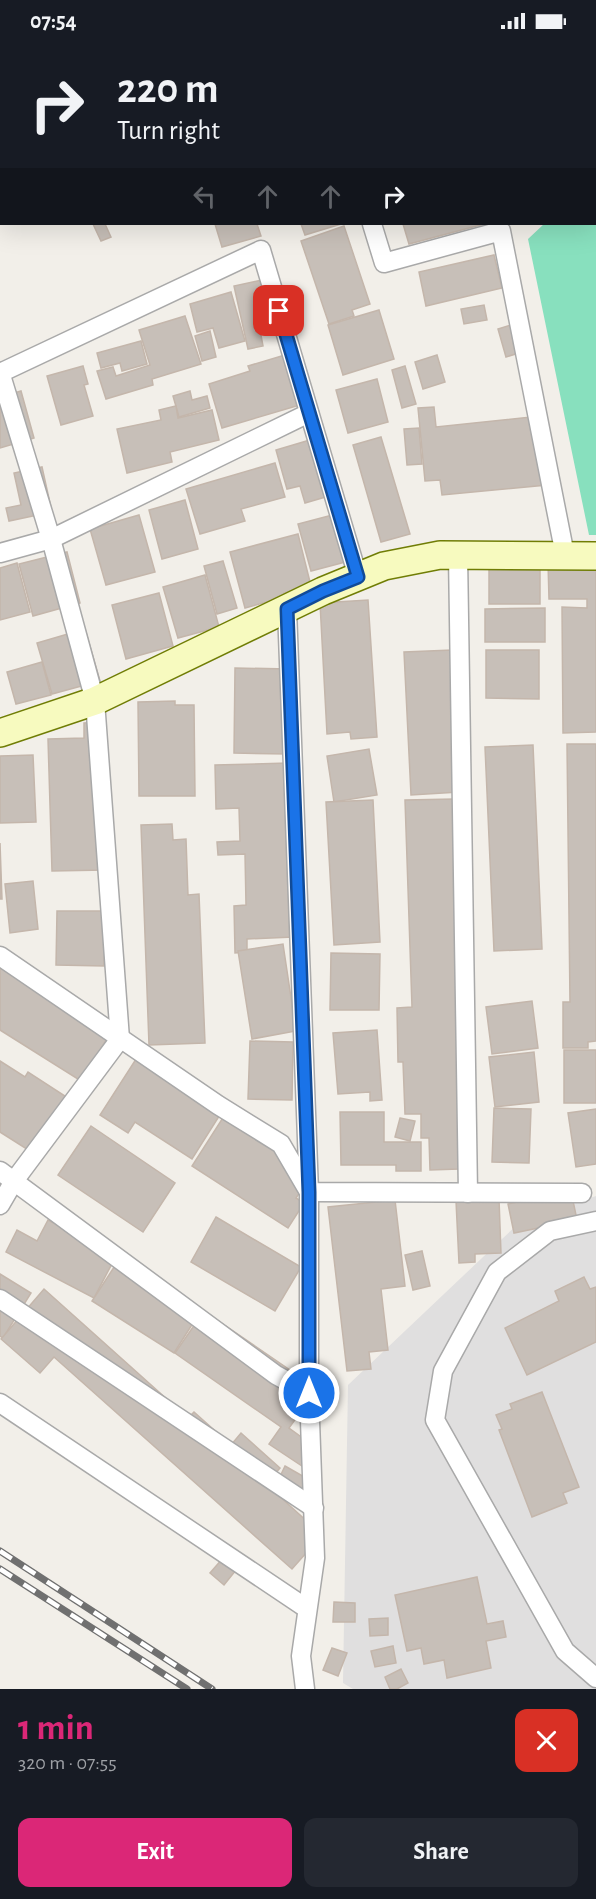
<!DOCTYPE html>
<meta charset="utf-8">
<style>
:root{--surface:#171b24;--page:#242831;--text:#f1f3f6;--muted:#9ea1a6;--accent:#db2777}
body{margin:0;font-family:"Alegreya Sans",sans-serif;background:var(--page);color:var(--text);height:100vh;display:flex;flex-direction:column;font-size:22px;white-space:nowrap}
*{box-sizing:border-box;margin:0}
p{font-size:20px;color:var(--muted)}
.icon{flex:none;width:33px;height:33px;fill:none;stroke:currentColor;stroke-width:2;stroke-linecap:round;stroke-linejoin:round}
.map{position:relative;height:1647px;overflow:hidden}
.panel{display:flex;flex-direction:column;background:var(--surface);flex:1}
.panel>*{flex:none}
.top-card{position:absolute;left:0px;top:0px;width:597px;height:183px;box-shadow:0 6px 24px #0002;background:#171b24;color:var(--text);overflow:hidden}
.pin{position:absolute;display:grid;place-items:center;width:51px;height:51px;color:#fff;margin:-26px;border-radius:12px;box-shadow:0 3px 9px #0006}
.me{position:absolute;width:66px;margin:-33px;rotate:0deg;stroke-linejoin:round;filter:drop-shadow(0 0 4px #0008)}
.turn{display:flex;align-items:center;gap:21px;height:126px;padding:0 18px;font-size:27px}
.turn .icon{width:78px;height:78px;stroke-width:2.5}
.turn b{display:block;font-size:42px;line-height:51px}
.lanes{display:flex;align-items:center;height:57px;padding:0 18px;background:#0003;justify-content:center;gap:30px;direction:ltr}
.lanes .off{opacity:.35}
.round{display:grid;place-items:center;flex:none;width:63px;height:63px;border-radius:12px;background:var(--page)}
.head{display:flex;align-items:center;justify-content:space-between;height:102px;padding:0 18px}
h1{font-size:36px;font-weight:600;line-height:45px;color:var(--accent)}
.primary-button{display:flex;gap:12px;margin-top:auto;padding:12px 18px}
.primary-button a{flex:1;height:69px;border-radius:12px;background:var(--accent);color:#fff;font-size:24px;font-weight:600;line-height:69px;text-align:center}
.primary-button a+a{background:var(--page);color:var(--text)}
.status{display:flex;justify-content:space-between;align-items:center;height:42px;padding:0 30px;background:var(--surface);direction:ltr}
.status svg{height:16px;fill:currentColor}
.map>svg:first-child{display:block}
</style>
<div class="status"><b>07:54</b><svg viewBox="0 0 49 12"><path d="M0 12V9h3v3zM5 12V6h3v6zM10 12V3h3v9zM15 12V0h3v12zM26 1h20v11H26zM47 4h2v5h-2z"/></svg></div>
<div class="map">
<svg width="596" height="1647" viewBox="0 0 596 1647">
<rect width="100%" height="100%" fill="#f2efe9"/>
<!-- residential -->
<polygon fill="#e0dfdf" points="596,1154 596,1647 353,1647 343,1641 348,1343 521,1179"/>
<!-- military -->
<polygon fill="#f3e3dd" points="0,0 76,0 2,2 0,41"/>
<!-- pitch -->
<polygon fill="#88e0be" points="596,167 596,493 589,493 528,197 544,182 596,182"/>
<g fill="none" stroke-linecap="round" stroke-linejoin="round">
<!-- stream -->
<g stroke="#aad3df" stroke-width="8">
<polyline points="198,2 200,0"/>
<polyline points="0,149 2,149"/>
</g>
</g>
<!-- building -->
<g fill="#c7bfb8" stroke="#c4b6ab" stroke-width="1.5">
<polygon points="339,0 541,0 535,2"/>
<polygon points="93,182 105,182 111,195 101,199"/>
<polygon points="215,182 257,182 261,194 222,205"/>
<polygon points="301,182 341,182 305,193"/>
<polygon points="403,182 484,182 409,202"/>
<polygon points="344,184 370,262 352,268 354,274 329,282 301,199"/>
<polygon points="494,213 502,246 426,264 419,230"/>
<polygon points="271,236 280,278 259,283 263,304 248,307 234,244"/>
<polygon points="231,250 245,299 219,306 213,286 197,290 190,262"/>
<polygon points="484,263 487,278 464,282 461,267"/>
<polygon points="379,268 394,317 343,333 328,283"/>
<polygon points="185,274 201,322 152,337 153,343 106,357 97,329 113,325 116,334 150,323 139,288"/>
<polygon points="511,283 519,311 506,315 498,287"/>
<polygon points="210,289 216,315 202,319 195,294"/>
<polygon points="141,299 147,322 122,329 120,321 101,326 97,311"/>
<polygon points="295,310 310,360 222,386 209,342 250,329 248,324"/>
<polygon points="437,313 445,340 423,347 415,320"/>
<polygon points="83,324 88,342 84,343 93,374 61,383 47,334"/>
<polygon points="405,324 416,362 402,366 392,328"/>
<polygon points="377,337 388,380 348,391 336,348"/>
<polygon points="21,349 34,396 0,406 0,355"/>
<polygon points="190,349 192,358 207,354 210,366 179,375 173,354"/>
<polygon points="176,364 178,376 212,368 219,398 170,410 172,420 127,431 117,387 161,378 159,368"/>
<polygon points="434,365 436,385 540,374 547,443 442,453 440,438 425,439 418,366"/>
<polygon points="419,386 422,422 407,423 404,387"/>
<polygon points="320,395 336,452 305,461 300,444 287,447 276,408"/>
<polygon points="381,395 410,492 381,500 353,403"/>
<polygon points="275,421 285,455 241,467 245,479 200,492 186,447"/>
<polygon points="42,425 52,470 9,479 6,466 21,463 14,431"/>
<polygon points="185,458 198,507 162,517 149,468"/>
<polygon points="344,470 357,517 311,529 298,482"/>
<polygon points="139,473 155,530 106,543 90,487"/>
<polygon points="298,492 311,544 284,551 285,555 245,566 230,510"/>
<polygon points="67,510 80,561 33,574 19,522"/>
<polygon points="223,519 237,566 217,572 204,524"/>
<polygon points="548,520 596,520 596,690 563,691 562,565 587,566 587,557 549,557"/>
<polygon points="17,521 30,570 0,578 0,526"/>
<rect x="489" y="521" width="51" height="41"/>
<polygon points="205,533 219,585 178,596 163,545"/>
<polygon points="159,551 173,604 126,617 112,563"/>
<polygon points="368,558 377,695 351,697 350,690 327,692 320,561"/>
<polygon points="545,566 545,600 485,600 485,567"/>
<polygon points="85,587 100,639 52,652 37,601"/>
<polygon points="452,608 459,750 411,753 404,610"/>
<polygon points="486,608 539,608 539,657 486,656"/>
<polygon points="42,620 51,653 16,662 7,630"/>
<polygon points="235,626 288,627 287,712 234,711"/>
<polygon points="175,659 175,663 194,663 195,754 139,754 138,660"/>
<polygon points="105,680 105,828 52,829 48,697 84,696 84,681"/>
<polygon points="567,702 596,702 596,999 588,1000 588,1006 563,1006 563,960 570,960"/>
<polygon points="533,703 542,907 494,909 485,705"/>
<polygon points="369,707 377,753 334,760 327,714"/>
<polygon points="33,713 36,780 0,781 0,714"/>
<polygon points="288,721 293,895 247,897 247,910 235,911 234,864 246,863 245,812 218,813 217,800 240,799 239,766 216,767 215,723"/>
<polygon points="454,757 459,960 456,959 459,1127 430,1128 429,1096 421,1096 421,1072 405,1072 403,1020 398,1020 397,966 412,965 405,758"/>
<polygon points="373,758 380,900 334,903 326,760"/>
<polygon points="172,782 173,798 186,797 188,853 199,852 205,1001 149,1003 141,783"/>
<polygon points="0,801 2,857 0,857"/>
<polygon points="33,839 38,887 10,891 5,842"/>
<polygon points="57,869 105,869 104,924 56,923"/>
<polygon points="283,902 296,989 252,997 238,909"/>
<polygon points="331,911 380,912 379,968 330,968"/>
<polygon points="0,920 111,990 81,1039 0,988"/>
<polygon points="532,959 538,1006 492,1012 486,965"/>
<polygon points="377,988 382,1058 370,1059 370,1050 338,1052 333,991"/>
<polygon points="250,999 293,1000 292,1058 248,1057"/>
<rect x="564" y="1008" width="32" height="53"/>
<polygon points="534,1010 539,1060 495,1065 489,1015"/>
<polygon points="138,1014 223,1068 192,1117 135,1080 128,1091 100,1073"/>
<polygon points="0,1019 25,1035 28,1030 68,1056 33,1111 0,1090"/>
<polygon points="494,1066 531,1067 529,1121 492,1120"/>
<polygon points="596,1067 596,1122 576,1125 568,1071"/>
<polygon points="340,1070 384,1070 384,1100 421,1100 421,1129 396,1129 396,1123 341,1123"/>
<polygon points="224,1074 245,1079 309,1121 308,1138 296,1156 304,1161 288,1186 192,1124"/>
<polygon points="400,1076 415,1079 410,1099 395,1095"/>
<polygon points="91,1084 175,1141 143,1190 58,1133"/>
<polygon points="571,1149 577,1178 514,1191 508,1162"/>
<polygon points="499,1157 501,1211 475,1212 475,1220 459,1221 456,1159"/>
<polygon points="395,1158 405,1244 381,1247 388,1308 369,1310 371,1327 347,1329 328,1165"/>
<polygon points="216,1175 301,1225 275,1269 191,1220"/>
<polygon points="48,1178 116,1214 94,1256 6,1210 17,1188 37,1199"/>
<polygon points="422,1209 430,1244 413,1248 405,1213"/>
<polygon points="120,1216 202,1267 174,1311 92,1259"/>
<polygon points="0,1232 31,1251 3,1296 0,1294"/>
<polygon points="584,1235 590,1247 596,1245 596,1300 527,1333 505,1286 559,1259 555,1249"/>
<polygon points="44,1247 188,1376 194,1370 231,1403 241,1391 280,1426 266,1442 322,1493 292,1527 54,1315 40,1331 1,1297"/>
<polygon points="204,1269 303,1337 312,1354 289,1386 315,1405 302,1424 269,1402 281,1385 175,1311"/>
<polygon points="542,1350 579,1445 563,1451 567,1461 532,1475 499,1388 502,1387 496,1373 512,1367 510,1362"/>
<polygon points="285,1424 308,1437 301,1451 278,1439"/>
<polygon points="223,1516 236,1528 224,1543 210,1531"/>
<polygon points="477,1535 487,1582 503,1579 506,1595 486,1599 491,1626 447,1636 444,1618 424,1622 421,1606 407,1609 395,1553"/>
<polygon points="334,1560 355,1561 355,1580 333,1580"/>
<polygon points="388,1576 388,1593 370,1594 369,1577"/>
<polygon points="393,1604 396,1621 375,1625 371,1609"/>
<polygon points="332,1606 347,1611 338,1634 323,1628"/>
<polygon points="401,1627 408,1641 397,1647 390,1647 385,1635"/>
</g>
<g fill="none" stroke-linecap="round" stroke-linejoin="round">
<defs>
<g id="minor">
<polyline points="594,2 596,1"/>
<polyline points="372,182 384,221 501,189 565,513"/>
<polyline points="0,330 51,497 95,659 120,997 14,1139 0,1163"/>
<polyline points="0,331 261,208 358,535"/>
<polyline points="0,511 51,497 309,371"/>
<polyline points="458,513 468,1151"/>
<polyline points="287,567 309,1150 309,1351 315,1516 301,1614 305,1647"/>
<polyline points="0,914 218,1063 281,1102 309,1150 582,1151"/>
<polyline points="0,1129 276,1333 309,1351"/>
<polyline points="596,1179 550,1189 497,1230 443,1329 435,1378 565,1609 596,1636"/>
<polyline points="0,1257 314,1466"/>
<polyline points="0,1361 306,1566"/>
</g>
<polyline id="secondary" points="0,691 95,659 323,549 384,524 440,513 596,514"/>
</defs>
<!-- minor casing -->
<use href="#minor" stroke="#a9a9a9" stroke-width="21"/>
<!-- secondary casing -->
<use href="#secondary" stroke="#707d05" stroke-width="30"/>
<!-- minor -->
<use href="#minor" stroke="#fff" stroke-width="18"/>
<!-- secondary -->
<use href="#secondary" stroke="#f7fabf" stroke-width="27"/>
<defs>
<g id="rail">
<polyline points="0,1509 212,1647"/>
<polyline points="0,1527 187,1647"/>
</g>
</defs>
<!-- rail casing -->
<use href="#rail" stroke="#707070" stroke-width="7"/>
<!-- rail -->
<use href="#rail" stroke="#fff" stroke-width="4.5" stroke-dasharray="14" stroke-linecap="butt"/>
</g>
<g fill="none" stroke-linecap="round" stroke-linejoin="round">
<defs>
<polyline id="route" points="279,269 358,535 323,549 287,567 309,1150 309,1351"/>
</defs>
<!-- route casing -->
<use href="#route" stroke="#114b97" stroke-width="15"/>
<!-- route -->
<use href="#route" stroke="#1a73e8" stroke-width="10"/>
</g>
</svg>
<div class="pin" style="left:279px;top:269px;background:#d93025"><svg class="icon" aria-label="arrive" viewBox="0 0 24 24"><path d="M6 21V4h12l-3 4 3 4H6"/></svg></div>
<svg class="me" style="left:309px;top:1351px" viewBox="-20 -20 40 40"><circle r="17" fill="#1a73e8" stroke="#fff" stroke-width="3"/><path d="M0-11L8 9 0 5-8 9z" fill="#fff"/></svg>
<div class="top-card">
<div class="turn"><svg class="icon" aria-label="right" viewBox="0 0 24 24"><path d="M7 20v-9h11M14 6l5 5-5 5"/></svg><div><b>220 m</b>Turn right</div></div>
<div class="lanes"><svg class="icon off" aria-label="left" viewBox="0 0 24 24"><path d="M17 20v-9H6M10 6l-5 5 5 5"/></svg><svg class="icon off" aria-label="ahead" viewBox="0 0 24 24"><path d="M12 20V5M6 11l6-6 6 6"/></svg><svg class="icon off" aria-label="ahead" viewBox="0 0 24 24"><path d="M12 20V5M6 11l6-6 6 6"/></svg><svg class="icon" aria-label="right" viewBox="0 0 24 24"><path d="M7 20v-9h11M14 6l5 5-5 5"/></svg></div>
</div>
</div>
<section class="panel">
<div class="head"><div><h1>1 min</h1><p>320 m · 07:55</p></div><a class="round" style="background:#d93025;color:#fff"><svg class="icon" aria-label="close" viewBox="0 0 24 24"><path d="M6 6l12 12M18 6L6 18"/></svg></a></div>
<div class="primary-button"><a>Exit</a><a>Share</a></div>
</section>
